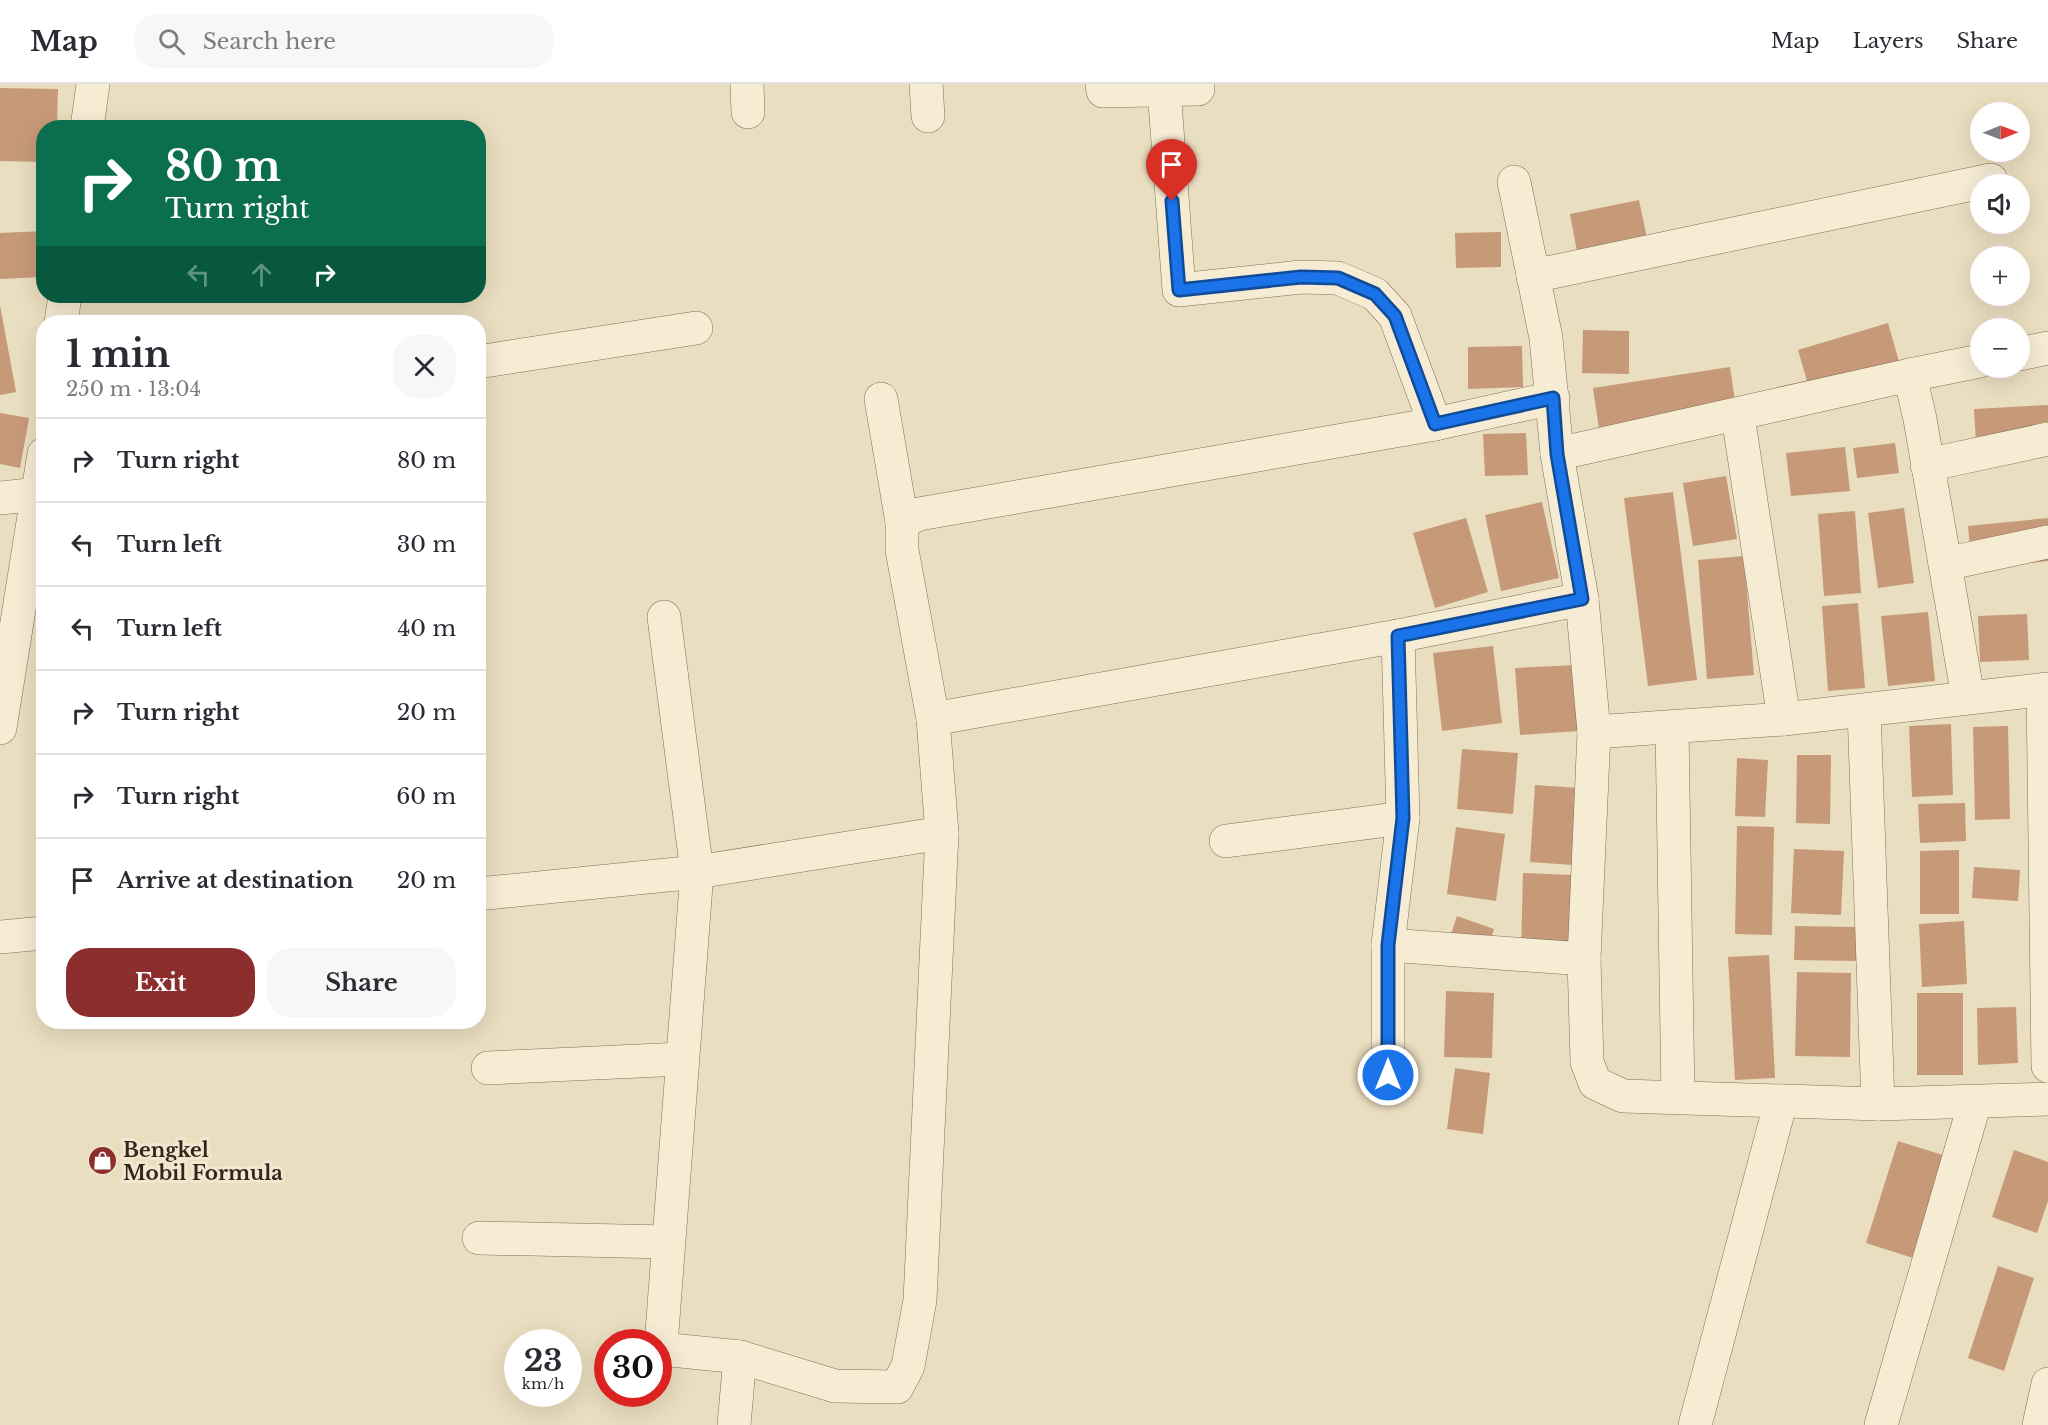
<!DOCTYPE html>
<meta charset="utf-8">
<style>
:root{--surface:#fff;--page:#f7f7f7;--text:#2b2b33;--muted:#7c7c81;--line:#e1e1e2;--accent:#8c2e2e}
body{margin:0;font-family:"Libre Baskerville",serif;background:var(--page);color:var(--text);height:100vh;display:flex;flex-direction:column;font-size:22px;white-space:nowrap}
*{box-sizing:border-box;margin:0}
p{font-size:20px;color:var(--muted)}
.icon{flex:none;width:33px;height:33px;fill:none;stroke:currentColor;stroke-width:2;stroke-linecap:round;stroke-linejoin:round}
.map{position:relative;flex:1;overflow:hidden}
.drawer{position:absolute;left:36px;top:231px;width:450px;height:714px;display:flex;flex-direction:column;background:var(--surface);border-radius:24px;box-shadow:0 6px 24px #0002}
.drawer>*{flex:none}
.banner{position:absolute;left:36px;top:36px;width:450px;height:183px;border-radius:24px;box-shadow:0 6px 24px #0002;background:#0b6e4f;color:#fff;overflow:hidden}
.needle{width:39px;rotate:89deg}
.controls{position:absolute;left:1970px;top:18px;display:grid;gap:12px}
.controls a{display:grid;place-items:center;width:60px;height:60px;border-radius:50%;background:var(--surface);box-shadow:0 6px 24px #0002;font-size:30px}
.speed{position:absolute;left:504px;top:1245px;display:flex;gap:12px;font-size:30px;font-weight:700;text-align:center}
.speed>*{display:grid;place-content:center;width:78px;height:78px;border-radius:50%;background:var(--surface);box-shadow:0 6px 24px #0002;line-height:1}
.speed small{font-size:15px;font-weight:400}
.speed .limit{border:9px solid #d22;background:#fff;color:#111}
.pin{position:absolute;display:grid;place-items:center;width:51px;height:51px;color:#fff;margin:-62px -26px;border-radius:50% 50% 50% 0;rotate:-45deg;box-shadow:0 0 6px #0007}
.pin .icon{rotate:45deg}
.me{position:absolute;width:66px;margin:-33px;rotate:0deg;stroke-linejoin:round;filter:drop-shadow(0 0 4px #0008)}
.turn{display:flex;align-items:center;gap:21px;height:126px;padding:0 30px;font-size:27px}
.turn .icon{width:78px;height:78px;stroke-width:2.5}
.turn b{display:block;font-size:42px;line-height:51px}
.lanes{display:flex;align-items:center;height:57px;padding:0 30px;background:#0003;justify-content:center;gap:30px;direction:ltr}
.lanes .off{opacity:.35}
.round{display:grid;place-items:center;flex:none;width:63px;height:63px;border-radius:24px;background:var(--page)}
.overview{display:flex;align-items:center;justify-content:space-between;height:102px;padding:0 30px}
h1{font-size:36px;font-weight:700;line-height:45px}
.action{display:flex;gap:12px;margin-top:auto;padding:12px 30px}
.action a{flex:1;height:69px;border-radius:24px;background:var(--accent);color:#fff;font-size:24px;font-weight:700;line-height:69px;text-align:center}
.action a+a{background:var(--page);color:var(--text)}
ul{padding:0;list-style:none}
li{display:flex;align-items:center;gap:18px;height:84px;padding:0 30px;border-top:2px solid var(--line)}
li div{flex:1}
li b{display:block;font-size:22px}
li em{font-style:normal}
header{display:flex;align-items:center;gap:36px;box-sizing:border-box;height:84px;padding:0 30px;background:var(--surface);border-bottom:2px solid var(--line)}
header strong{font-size:28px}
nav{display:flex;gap:33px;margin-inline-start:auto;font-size:21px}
.search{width:420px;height:54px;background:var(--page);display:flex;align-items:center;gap:15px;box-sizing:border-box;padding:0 21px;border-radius:24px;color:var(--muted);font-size:22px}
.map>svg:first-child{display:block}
</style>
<header>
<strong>Map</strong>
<div class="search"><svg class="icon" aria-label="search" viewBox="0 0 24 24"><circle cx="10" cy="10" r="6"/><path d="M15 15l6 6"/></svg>Search here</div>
<nav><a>Map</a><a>Layers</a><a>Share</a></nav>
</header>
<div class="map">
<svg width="2048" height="1341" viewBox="0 0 2048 1341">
<rect width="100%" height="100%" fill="#eadec0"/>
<!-- building -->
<g fill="#c69979">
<polygon points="0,4 58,5 57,44 44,44 44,78 0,77"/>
<polygon points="1639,116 1649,164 1579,178 1570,130"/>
<polygon points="44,147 44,193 0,195 0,149"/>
<polygon points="1501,148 1501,183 1456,184 1455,149"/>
<polygon points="0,221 16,308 0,311"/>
<polygon points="1888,239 1902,288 1812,314 1798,266"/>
<polygon points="1583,246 1629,247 1629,290 1582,289"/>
<polygon points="1522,262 1523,303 1468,305 1468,263"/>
<polygon points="1730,283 1738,337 1601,358 1593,304"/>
<polygon points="2048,321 2048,355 1976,359 1974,325"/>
<polygon points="0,329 29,334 20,384 0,380"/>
<polygon points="1526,349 1528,391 1485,392 1483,350"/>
<polygon points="1895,359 1899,389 1857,394 1853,364"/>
<polygon points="1845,363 1850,407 1791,412 1786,369"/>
<polygon points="1726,392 1737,455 1693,462 1683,399"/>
<polygon points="1673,408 1697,596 1648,602 1624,414"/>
<polygon points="1542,418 1559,494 1501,507 1485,431"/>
<polygon points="1904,424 1914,499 1878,504 1868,429"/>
<polygon points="1855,427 1861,509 1824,512 1818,430"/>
<polygon points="1466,434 1488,508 1435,524 1413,449"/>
<polygon points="2048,434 2048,477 1972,485 1968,442"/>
<polygon points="1744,472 1754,591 1707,595 1698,476"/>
<polygon points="1858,519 1865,604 1828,607 1822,522"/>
<polygon points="1928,528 1935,597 1888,602 1881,532"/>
<polygon points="2027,530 2029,576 1980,578 1978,532"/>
<polygon points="1493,562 1502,639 1442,647 1433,569"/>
<polygon points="1575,581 1579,647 1520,651 1515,584"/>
<polygon points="1951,640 1953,711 1912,713 1909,642"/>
<polygon points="2008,642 2010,735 1975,736 1973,643"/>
<polygon points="1462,665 1518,669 1513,730 1457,725"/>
<polygon points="1797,671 1831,671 1830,740 1796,739"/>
<polygon points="1737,674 1768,676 1765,733 1735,732"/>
<polygon points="1535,701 1579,704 1573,781 1530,778"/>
<polygon points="1965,719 1966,757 1920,759 1918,720"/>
<polygon points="1737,742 1774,743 1772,851 1735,850"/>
<polygon points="1456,743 1505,750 1496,817 1447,810"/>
<polygon points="1794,765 1844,767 1841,831 1791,829"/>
<polygon points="1959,766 1959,830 1920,830 1920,767"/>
<polygon points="1974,783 2020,786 2018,817 1972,814"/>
<polygon points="1523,789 1572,791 1570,871 1521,870"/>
<polygon points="1457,832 1494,845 1482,882 1445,869"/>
<polygon points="1964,837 1967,900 1922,903 1919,840"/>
<polygon points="1795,842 1858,843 1857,877 1794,876"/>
<polygon points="1769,871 1775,994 1735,996 1728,873"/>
<polygon points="1797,888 1851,889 1850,973 1795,972"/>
<polygon points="1446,907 1494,909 1492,974 1444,973"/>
<rect x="1917" y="909" width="46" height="82"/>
<polygon points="2016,923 2018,979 1978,981 1977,924"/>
<polygon points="1455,984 1490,989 1483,1050 1447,1045"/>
<polygon points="1898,1057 1946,1072 1913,1174 1866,1159"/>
<polygon points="2014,1066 2048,1078 2048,1117 2037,1149 1992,1133"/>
<polygon points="1998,1182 2034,1194 2004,1287 1968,1274"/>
</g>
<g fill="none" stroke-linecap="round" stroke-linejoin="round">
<defs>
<g id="minor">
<polyline points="747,0 748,28"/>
<polyline points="926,0 928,32"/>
<polyline points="1102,0 1103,7 1198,5 1198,0"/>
<polyline points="1164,5 1179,206 1301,193 1338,194 1375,210 1395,232 1435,340"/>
<polyline points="1514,98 1546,254 1557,370 1582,515 1594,648 1584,875 1587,978 1595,999 1623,1012 1878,1020 2048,1015"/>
<polyline points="1533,192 1991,96"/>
<polyline points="2019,270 2048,264"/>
<polyline points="478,278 696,244"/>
<polyline points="1910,291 1980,277"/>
<polyline points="881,315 902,438"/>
<polyline points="1738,332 1784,635"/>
<polyline points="1557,370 1910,291 1920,335 1968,613"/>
<polyline points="1927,381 2048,355"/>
<polyline points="0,414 38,410"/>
<polyline points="1945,480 2048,458"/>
<polyline points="664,533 697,788 661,1261 671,1266 740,1273 734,1341"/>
<polyline points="2043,606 2048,982"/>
<polyline points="1864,627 1878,1020"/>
<polyline points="933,635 1398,552 1582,515"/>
<polyline points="1672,644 1678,1013"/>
<polyline points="1594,648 1784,635 2048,605"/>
<polyline points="1226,757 1403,734"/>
<polyline points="478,810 697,788 942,749"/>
<polyline points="0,853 44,849"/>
<polyline points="1388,861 1584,875"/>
<polyline points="488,984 682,975"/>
<polyline points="1388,991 1388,861 1403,734 1398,552"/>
<polyline points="479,1154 668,1158"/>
<polyline points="740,1273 835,1302 897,1303 908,1282 920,1216 942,749 933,635 902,466 902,438 919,430 1435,340 1553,314"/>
<polyline points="1695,1341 1781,1017"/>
<polyline points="1881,1341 1975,1018"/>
<polyline points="2039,1341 2048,1300"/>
</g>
<g id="tertiary">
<polyline points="87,44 93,0"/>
<polyline points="61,238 65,212"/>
<polyline points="0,644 44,370"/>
</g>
</defs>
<!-- minor casing -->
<use href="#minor" stroke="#826f5a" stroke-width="34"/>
<!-- tertiary casing -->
<use href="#tertiary" stroke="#826f5a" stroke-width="34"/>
<!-- minor -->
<use href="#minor" stroke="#f6ebd3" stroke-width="33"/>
<!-- tertiary -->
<use href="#tertiary" stroke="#f6ebd3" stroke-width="33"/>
</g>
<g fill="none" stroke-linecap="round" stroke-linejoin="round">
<defs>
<polyline id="route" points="1172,117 1179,206 1301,193 1338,194 1375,210 1395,232 1435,340 1553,314 1557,370 1582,515 1398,552 1403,734 1388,861 1388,991"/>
</defs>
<!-- route casing -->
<use href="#route" stroke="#114b97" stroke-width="15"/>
<!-- route -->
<use href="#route" stroke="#1a73e8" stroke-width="10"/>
</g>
<!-- icons -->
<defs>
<symbol id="shop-disc" viewBox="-11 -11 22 22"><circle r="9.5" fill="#8c2e2e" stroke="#f2e8cf"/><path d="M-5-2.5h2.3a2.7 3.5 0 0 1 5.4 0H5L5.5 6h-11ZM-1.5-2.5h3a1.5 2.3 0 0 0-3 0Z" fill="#fff"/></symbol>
</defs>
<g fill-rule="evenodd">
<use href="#shop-disc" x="86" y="1060" width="33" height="33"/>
</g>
<g text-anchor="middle" stroke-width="6" stroke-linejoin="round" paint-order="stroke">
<!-- poi labels -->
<g font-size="20" font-weight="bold" fill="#32271d" stroke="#f2e8cf" text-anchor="start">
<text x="123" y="1073">Bengkel<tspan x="123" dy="23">Mobil Formula</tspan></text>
</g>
</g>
</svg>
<div class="controls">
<a><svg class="needle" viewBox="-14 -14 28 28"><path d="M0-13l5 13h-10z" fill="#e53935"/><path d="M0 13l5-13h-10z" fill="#7c7c81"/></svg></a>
<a><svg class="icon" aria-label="sound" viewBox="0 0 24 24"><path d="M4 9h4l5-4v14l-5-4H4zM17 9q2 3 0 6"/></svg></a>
<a>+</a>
<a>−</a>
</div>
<div class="speed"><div>23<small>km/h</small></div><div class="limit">30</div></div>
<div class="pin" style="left:1172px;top:117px;background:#d93025"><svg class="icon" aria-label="arrive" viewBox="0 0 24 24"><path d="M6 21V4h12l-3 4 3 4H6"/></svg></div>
<svg class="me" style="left:1388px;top:991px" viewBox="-20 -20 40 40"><circle r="17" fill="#1a73e8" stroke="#fff" stroke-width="3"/><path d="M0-11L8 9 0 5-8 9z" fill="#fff"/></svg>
<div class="banner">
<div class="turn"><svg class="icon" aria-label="right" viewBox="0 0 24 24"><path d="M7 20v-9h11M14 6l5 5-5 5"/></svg><div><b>80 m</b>Turn right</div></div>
<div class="lanes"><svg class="icon off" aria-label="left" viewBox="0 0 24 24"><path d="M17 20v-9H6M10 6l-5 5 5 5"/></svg><svg class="icon off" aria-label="ahead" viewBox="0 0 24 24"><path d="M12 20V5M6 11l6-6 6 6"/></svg><svg class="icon" aria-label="right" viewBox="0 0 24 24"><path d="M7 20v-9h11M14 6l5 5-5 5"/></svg></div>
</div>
<section class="drawer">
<div class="overview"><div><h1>1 min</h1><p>250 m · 13:04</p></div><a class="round"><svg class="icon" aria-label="close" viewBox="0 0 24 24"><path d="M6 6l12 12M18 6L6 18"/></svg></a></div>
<ul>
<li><svg class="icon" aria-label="right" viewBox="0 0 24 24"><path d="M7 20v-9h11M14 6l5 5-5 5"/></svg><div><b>Turn right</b></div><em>80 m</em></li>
<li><svg class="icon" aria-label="left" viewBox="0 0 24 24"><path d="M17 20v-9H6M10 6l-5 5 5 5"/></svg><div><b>Turn left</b></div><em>30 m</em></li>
<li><svg class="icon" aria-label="left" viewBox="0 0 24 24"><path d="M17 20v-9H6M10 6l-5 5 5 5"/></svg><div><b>Turn left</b></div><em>40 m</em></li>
<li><svg class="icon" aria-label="right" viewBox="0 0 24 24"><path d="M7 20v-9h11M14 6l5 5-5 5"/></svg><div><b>Turn right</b></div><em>20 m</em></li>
<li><svg class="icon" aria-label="right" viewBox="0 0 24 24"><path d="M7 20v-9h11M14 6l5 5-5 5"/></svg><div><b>Turn right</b></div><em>60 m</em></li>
<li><svg class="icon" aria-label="arrive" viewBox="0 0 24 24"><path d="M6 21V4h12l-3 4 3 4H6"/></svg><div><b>Arrive at destination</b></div><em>20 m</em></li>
</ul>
<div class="action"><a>Exit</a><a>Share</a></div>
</section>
</div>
